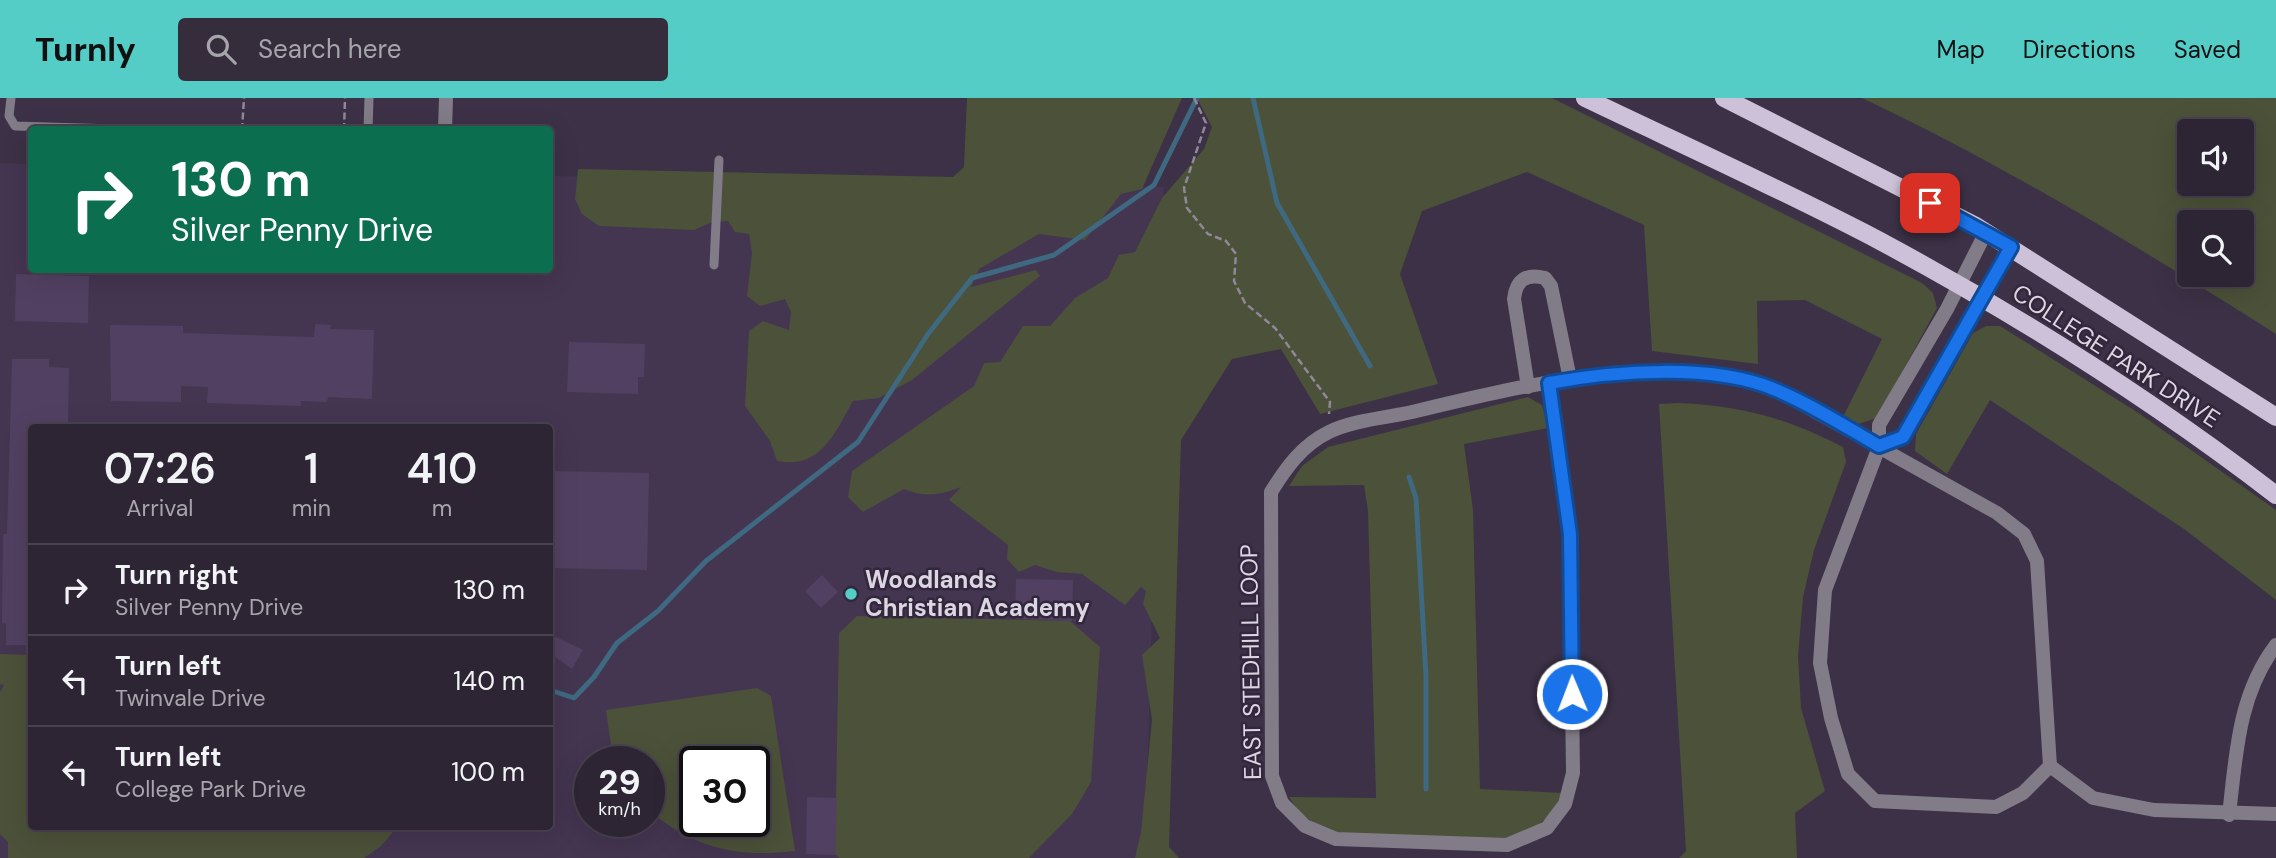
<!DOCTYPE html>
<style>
:root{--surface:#2d2534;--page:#352d3c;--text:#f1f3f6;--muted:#a7a5ac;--line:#48424f;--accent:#54cdc7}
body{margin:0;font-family:"DM Sans",sans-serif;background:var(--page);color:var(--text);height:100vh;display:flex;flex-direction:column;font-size:26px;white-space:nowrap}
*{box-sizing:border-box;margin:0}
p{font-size:23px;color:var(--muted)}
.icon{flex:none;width:38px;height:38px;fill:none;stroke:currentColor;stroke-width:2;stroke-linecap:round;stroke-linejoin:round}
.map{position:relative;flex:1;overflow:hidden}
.sheet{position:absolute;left:28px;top:326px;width:525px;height:406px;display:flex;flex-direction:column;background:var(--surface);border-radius:7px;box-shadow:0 7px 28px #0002,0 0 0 2px var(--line)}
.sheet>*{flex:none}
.hud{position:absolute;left:28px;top:28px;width:525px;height:147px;border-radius:7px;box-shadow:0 7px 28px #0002,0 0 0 2px var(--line);background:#0b6e4f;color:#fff;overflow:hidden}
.controls{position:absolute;left:2177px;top:21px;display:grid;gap:14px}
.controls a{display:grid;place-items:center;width:77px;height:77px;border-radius:7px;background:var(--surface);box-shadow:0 7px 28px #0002,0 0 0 2px var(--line);font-size:35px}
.speed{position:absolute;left:574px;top:648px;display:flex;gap:14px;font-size:35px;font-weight:700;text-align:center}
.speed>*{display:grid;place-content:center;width:91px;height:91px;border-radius:50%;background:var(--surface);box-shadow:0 7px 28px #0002,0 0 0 2px var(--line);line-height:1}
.speed small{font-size:18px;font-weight:400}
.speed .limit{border:4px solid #111;border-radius:10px;background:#fff;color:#111}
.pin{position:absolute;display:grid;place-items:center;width:60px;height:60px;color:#fff;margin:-30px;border-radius:14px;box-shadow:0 4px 10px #0006}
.me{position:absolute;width:77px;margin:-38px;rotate:359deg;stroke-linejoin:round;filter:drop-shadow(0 0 5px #0008)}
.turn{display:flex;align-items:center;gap:24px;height:147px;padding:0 28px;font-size:32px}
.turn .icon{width:91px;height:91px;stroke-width:2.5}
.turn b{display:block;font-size:49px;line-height:60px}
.eta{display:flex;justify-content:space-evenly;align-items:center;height:119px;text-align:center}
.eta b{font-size:42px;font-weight:600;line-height:49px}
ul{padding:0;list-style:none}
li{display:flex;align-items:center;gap:21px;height:91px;padding:0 28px;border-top:2px solid var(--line)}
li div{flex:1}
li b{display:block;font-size:26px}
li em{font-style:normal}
header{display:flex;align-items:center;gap:42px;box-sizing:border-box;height:98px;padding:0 35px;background:var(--accent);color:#111}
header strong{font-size:33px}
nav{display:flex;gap:38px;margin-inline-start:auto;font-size:24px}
.search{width:490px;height:63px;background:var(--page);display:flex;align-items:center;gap:18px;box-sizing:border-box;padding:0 24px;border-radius:7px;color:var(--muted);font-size:26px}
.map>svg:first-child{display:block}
</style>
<header>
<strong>Turnly</strong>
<div class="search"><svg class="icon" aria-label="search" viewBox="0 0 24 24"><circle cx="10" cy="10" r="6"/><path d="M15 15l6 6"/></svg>Search here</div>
<nav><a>Map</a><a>Directions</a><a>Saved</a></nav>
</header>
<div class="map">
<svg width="2276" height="760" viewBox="0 0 2276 760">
<rect width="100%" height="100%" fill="#3c3146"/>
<!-- built -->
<path fill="#443551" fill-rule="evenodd" d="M 0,65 L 31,66 L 32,172 L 550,172 L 550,78 L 1164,89 L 1145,760 L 0,760 ZM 32,329 L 550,329 L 550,728 L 32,728 ZM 590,663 L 649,663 L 649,723 L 590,723 ZM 695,663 L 754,663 L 754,723 L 695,723 Z"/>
<!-- green -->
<g fill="#4c5139" fill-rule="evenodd">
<path d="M 967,0 L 1182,0 L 1142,91 L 1121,96 L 1085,142 L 1039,136 L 979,171 L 971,189 L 1036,172 L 1040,178 L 912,282 L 879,300 L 853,303 C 835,335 820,372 777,363 L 770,343 L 745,308 L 749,233 L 763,223 L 789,232 L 791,214 L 785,201 L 760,208 L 747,198 L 752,155 L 749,136 L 735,134 L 728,123 L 712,124 L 694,132 L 599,128 L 582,116 L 575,101 L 578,71 L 953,79 L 964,69 Z"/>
<path d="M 1197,0 L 1552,0 L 1922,185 L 1933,195 L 1937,210 L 1877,320 L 1858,326 L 1844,317 L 1882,241 L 1805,202 L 1757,203 L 1758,266 L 1652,253 L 1644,127 L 1527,74 L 1422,113 L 1400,176 L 1438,286 L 1320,316 L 1281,251 L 1232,261 L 1181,342 L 1169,749 L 1179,760 L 1135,760 L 1141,734 L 1152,622 L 1142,557 L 1160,540 L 1143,506 L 1146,493 L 1141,489 L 1125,507 L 1082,476 L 1057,474 L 1035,467 L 1019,474 L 1007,461 L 1008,447 L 949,402 L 961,389 C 940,397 926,400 904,391 L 863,414 L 848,399 L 852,373 L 974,288 L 984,265 L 1000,264 L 1023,228 L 1050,228 L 1075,200 L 1108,180 L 1119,157 L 1135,154 L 1162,100 L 1204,51 L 1212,29 Z"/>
<path d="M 1862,0 L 2276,0 L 2276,236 C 2142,151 2006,68 1862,0 ZM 2189,33 L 2242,33 L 2242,86 L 2189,86 ZM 2242,124 L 2242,177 L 2189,177 L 2189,124 Z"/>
<polygon points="1986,228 2000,228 2140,316 2276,412 2276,502 2184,431 1990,302 1947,376 1915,353 1916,336 1973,235"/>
<path d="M 1528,299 L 1542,307 L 1548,330 L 1464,346 L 1473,412 L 1480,691 L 1563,695 C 1551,722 1531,736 1502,741 L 1337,735 C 1315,727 1301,719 1289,699 L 1376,700 L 1368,413 L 1364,387 L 1289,388 L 1302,368 L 1328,349 Z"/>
<path d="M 1679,305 C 1743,308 1786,320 1843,349 L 1846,364 L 1814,452 L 1803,499 L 1798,558 L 1801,610 L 1825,693 L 1795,715 L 1797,760 L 1679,760 L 1686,753 L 1659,306 Z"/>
<polygon points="857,518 1070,523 1100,549 1091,684 1072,716 1029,760 840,760 835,756 839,535"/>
<polygon points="0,556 31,557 32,728 398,728 381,748 364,760 8,760 8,744 0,736 0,594 4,587 0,586"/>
<path d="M 757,590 L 771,598 L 795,753 C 735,760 696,750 649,713 L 649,663 L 618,663 L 611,647 L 606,612 ZM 695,663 L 754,663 L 754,723 L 695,723 Z"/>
</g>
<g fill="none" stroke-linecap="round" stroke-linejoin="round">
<!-- stream -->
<g stroke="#3e6980" stroke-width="5">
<polyline points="1253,0 1277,105 1370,268"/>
<polyline points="1409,379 1416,400 1426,578 1426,691"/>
<polyline points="550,592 574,600 594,579 617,545 658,513 706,463 858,344 928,236 972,180 1054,157 1154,87 1197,0"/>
</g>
</g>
<!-- building -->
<g fill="#524062">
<polygon points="16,176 89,178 88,225 15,223"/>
<polygon points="315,226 331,227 330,231 374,232 372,301 328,299 327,304 301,303 301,308 207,305 208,289 181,288 181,304 111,303 110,227 183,228 183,235 314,239"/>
<polygon points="569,244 645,246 644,279 638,279 638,296 567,294"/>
<polygon points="12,261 49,261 49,269 69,270 68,329 32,329 32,547 6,547 6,526 2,525 3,436 7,436"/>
<polygon points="550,373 649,375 647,472 550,470"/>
<polygon points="822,477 838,494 821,510 805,493"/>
<polygon points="1016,481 1073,482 1072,523 1015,521"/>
<polygon points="550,536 583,552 572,571 550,555"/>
<polygon points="807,699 837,700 835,757 806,756"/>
</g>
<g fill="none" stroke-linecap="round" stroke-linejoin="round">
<!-- path -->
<g stroke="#908798" stroke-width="2.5" stroke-dasharray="7 3.5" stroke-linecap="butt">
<polyline points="1194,0 1206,25 1184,90 1187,110 1208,136 1226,143 1236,156 1234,183 1245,205 1275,230 1330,304 1329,316"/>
<polyline points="242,32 244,0"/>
<polyline points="344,32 345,0"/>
</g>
<!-- service -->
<g stroke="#817c87" stroke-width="9">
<polyline points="11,0 9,18 15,28 149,32"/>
<polyline points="368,32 369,0"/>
<polyline points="714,167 719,62"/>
</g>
<!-- minor -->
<g stroke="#817c87" stroke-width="14">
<polyline points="445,32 446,0"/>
<polyline points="1986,134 1947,211 1879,327 1879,349 1825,492 1820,565 1831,620 1848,676 1875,703 1996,709 2023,695 2050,668"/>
<path d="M 1549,285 L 1570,436 L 1573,675 L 1565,706 L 1547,730 L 1507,747 L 1336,741 L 1305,728 L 1282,705 L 1272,678 L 1271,394 C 1286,370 1302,347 1329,334 C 1353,322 1386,320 1412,314 C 1528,286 1658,254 1775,291 L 1997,415 L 2024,436 L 2037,463 L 2050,668"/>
<path d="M 1528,289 L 1514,201 C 1516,182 1526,175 1545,180 L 1551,188 L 1570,281"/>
<polyline points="1879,349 1903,339 2011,149"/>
<polyline points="2050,668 2093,700 2154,712 2276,716"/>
<path d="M 2229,717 C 2236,657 2238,597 2276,547"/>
</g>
<!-- primary -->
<g stroke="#ccc1d8" stroke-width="18">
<path d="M 1585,0 C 1683,47 1783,92 1880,143 C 2018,217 2152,302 2276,397"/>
<polyline points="1724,0 1976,128 2276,319"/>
</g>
</g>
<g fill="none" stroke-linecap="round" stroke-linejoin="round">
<defs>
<path id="route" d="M 1572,596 L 1570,436 L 1549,285 C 1615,273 1713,265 1776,292 C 1812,307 1846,329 1879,348 L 1903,339 L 2011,149 L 1930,105"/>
</defs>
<!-- route casing -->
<use href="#route" stroke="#114b97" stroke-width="18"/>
<!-- route -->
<use href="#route" stroke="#1a73e8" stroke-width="12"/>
</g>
<!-- markers -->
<circle fill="#54cdc7" stroke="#32273c" stroke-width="2.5" cx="851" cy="496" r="7"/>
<g text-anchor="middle" stroke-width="5" stroke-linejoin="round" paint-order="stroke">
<!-- street labels -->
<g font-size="24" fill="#dcd6e3" stroke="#32273c">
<text transform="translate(2116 258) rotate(33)" y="8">COLLEGE PARK DRIVE</text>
<text transform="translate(1251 564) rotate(-91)" y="8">EAST STEDHILL LOOP</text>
</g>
<!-- poi labels -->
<g font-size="24" font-weight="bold" fill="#dcd6e3" stroke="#32273c" text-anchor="start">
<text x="865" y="490">Woodlands<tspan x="865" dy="28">Christian Academy</tspan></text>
</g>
</g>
</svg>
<div class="controls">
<a><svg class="icon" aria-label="sound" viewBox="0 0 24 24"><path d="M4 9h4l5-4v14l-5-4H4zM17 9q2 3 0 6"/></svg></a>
<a><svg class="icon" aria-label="search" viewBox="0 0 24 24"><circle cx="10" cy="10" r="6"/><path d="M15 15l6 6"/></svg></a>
</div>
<div class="speed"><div>29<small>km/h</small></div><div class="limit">30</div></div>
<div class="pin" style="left:1930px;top:105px;background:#d93025"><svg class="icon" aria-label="arrive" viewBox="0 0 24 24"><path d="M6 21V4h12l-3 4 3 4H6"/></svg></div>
<svg class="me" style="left:1572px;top:596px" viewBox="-20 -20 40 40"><circle r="17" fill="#1a73e8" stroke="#fff" stroke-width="3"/><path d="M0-11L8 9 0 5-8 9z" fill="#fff"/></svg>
<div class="hud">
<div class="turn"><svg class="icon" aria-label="right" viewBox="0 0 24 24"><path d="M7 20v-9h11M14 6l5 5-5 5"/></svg><div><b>130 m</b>Silver Penny Drive</div></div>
</div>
<section class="sheet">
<div class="eta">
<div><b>07:26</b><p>Arrival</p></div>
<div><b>1</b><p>min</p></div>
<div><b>410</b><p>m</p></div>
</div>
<ul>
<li><svg class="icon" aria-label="right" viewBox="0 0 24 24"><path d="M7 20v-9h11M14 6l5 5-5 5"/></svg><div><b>Turn right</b><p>Silver Penny Drive</p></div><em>130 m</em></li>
<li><svg class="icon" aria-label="left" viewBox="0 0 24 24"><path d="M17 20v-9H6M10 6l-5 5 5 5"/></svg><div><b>Turn left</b><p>Twinvale Drive</p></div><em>140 m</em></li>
<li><svg class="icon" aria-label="left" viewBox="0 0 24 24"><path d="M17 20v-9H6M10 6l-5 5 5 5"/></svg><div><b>Turn left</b><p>College Park Drive</p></div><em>100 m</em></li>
</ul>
</section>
</div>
